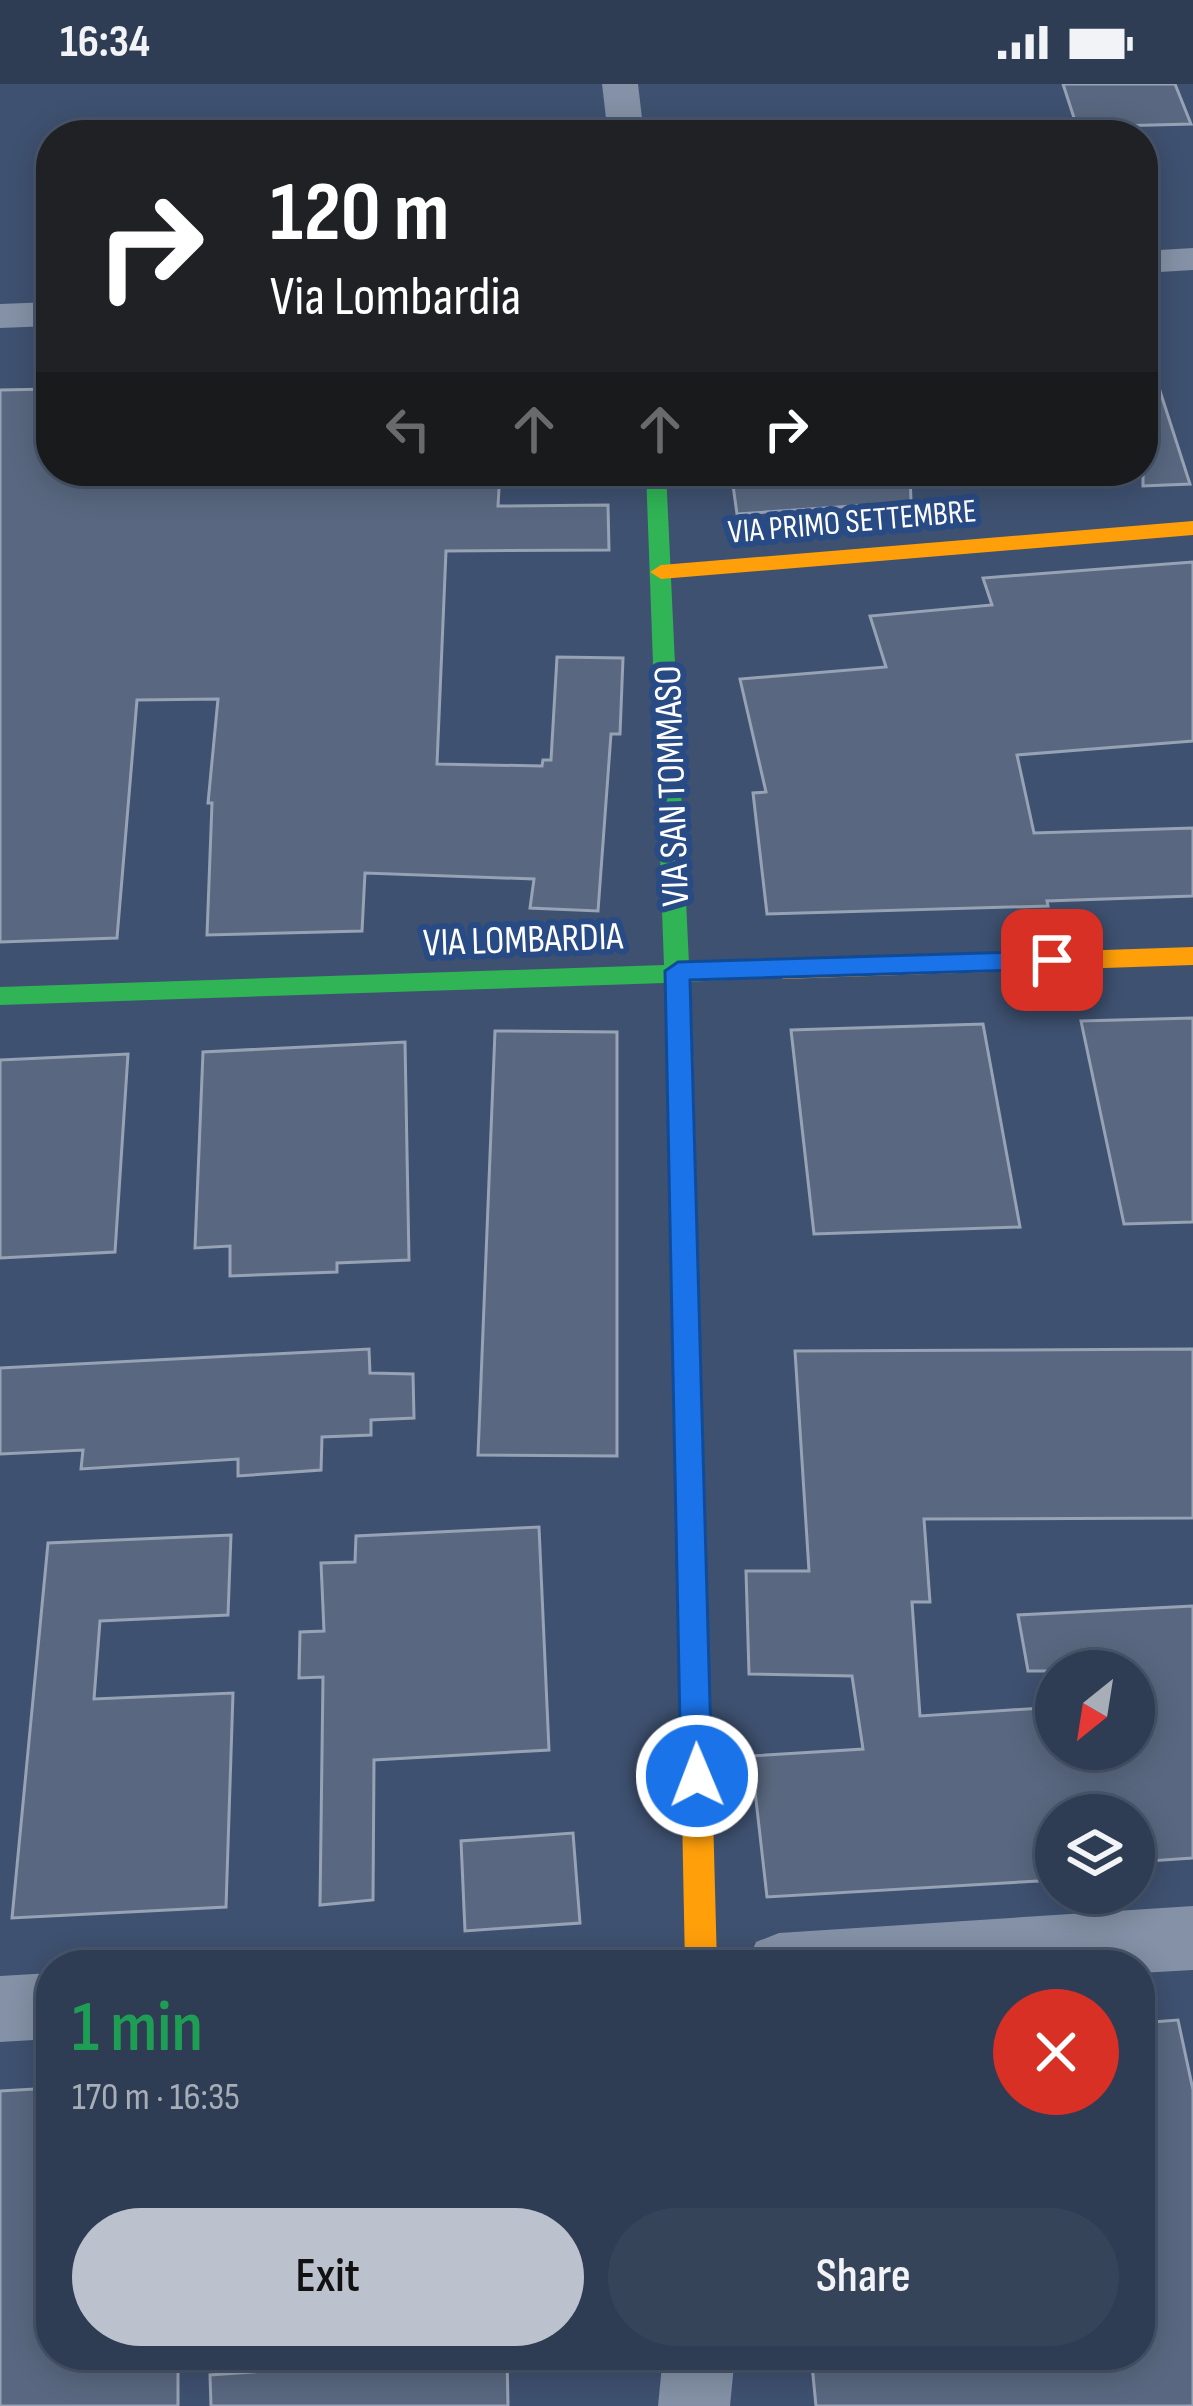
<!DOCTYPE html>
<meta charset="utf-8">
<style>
:root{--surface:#2e3d54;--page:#36445a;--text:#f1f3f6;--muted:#a7aeb8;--line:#49566b;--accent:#bbc2cd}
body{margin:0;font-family:"Sofia Sans Condensed",sans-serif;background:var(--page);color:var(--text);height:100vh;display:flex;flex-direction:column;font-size:45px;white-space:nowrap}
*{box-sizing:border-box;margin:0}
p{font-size:39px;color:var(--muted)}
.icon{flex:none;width:66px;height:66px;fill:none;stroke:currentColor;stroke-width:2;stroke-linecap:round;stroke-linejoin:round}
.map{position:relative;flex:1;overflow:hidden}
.panel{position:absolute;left:36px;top:1866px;width:1119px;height:420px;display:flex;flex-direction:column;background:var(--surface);border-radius:48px;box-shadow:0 6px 30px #0003,0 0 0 3px var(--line)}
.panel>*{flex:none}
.banner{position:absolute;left:36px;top:36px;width:1122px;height:366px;border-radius:48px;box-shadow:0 6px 30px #0003,0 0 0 3px var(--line);background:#202124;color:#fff;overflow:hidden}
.needle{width:78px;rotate:210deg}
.fabs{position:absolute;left:1035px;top:1566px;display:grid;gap:24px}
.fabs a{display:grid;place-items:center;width:120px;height:120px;border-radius:50%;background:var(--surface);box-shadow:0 6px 30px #0003,0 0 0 3px var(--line);font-size:60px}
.pin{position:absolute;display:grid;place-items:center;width:102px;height:102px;color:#fff;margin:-51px;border-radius:24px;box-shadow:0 6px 18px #0006}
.me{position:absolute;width:132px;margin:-66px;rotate:359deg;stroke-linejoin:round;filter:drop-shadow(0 0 9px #0008)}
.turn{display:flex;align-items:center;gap:42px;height:252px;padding:0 36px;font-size:54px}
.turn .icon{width:156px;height:156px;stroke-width:2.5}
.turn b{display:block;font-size:84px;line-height:102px}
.lanes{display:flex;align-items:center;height:114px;padding:0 36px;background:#0003;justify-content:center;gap:60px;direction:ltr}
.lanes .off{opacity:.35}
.round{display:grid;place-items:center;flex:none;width:126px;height:126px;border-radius:63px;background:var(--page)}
.overview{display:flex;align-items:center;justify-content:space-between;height:204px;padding:0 36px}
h1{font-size:72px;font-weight:600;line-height:90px;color:#1e9e55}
.button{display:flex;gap:24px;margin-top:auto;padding:24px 36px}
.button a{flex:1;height:138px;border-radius:72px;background:var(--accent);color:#111;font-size:48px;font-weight:600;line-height:138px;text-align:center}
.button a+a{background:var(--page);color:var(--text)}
.status{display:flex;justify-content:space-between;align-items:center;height:84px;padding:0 60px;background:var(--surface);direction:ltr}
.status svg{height:33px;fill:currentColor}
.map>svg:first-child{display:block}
</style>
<div class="status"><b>16:34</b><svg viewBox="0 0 49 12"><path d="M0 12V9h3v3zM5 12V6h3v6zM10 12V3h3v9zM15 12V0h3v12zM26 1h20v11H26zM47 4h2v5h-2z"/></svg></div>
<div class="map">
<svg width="1193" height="2322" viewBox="0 0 1193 2322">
<rect width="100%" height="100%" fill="#3e5170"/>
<!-- building -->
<g fill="#596880" stroke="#97a2b4" stroke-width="3">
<polygon points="1063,0 1175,0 1191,40 1077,43"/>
<polygon points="1151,279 1190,400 1143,402 1143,280"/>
<polygon points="51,305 51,387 500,387 498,422 608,421 609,466 446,467 437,680 542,682 543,676 551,676 557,573 623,574 620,650 611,650 598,827 530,824 534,795 365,789 362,847 207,851 212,719 208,719 218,615 137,616 117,854 0,858 0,306"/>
<polygon points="731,387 910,387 911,418 737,430"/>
<polygon points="1193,478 1193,657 1017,671 1034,749 1193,744 1193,812 1047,817 1048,822 767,830 753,709 766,708 740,595 886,583 870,532 992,521 983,494"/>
<polygon points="1193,934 1193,1138 1124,1140 1081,937"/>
<polygon points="983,940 1020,1143 814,1150 791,946"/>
<polygon points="495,947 617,948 617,1372 478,1371"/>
<polygon points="405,958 409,1176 337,1179 337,1188 230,1192 230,1162 195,1164 203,968"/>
<polygon points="128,970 115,1168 0,1174 0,976"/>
<polygon points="369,1265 370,1289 413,1290 414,1334 371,1336 371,1351 322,1353 321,1386 238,1392 238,1375 81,1385 83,1366 0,1370 0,1284"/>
<polygon points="1193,1265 1193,1434 924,1435 930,1518 912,1518 920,1632 1056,1623 1056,1665 1134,1665 1134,1587 1028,1587 1018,1531 1193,1522 1193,1774 1134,1778 1134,1731 1056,1731 1056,1796 767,1813 751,1672 863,1665 852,1592 749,1590 746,1487 809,1487 795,1267"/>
<polygon points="539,1443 549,1666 374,1676 373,1816 320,1821 323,1593 299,1594 300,1548 324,1547 321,1479 355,1478 356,1452"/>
<polygon points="231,1451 228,1531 100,1537 94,1615 233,1609 226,1823 12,1834 48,1459"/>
<polygon points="573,1749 580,1839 465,1847 461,1757"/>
<polygon points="1178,1936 1193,2006 1193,2322 816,2322 811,2271 1140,2271 1140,1939"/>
<polygon points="51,2004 51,2271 178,2271 178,2322 0,2322 0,2007"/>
<polygon points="319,2271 507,2271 508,2322 211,2322 210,2291 319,2283"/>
</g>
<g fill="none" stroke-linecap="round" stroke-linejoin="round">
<!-- street -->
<g fill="#8491a6" fill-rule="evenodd">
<polygon points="602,0 638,0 644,51 608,51"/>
<polygon points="1193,164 1193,186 1143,189 1143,167"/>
<polygon points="51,218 51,242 0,244 0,220"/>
<polygon points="1193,1822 1193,1886 1140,1889 1140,1881 746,1881 756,1858 779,1849"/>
<polygon points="51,1889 51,1955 0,1958 0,1892"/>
<polygon points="663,2271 735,2271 730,2322 658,2322"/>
</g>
<!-- fast -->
<polygon fill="#30b455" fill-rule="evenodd" points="646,387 666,387 689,880 783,877 792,880 795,886 792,892 689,898 693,970 680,980 667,970 665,899 0,921 0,903 664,881"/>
<!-- slow -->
<g fill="#ff9f0a" fill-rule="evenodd">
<polygon points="1193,437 1193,451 661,495 650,488 661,481"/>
<polygon points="1193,863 1193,881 783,895 771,886 783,877"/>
<polygon points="680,960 693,970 717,1881 685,1881 667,970"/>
</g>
</g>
<!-- route -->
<polygon fill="#1a73e8" stroke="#114b97" stroke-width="3" points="1052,867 1065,876 1052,885 690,896 712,1692 708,1702 697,1707 685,1702 681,1692 665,887 678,878"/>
<g text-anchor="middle" stroke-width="12" stroke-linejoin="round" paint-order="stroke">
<!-- far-street labels -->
<g font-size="33" fill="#fff" stroke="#294b85">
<text transform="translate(852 436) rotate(-5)" y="12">VIA PRIMO SETTEMBRE</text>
</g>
<!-- street labels -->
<g font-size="39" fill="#fff" stroke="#294b85">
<text transform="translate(670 702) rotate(-92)" y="14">VIA SAN TOMMASO</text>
<text transform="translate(523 854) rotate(-2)" y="14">VIA LOMBARDIA</text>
</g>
</g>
</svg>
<div class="fabs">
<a><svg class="needle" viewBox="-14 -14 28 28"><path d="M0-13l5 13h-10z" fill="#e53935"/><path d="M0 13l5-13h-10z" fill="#a7aeb8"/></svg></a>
<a><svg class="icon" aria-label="layers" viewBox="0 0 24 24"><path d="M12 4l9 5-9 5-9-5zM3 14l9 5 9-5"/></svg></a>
</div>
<div class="pin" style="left:1052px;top:876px;background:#d93025"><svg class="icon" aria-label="arrive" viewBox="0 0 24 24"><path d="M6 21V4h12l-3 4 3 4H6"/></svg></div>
<svg class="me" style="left:697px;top:1692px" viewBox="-20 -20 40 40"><circle r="17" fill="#1a73e8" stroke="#fff" stroke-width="3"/><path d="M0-11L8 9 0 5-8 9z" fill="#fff"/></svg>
<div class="banner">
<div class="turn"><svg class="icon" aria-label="right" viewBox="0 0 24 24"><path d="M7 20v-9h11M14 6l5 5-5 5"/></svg><div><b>120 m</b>Via Lombardia</div></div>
<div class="lanes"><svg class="icon off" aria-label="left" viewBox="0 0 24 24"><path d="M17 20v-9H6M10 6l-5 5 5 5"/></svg><svg class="icon off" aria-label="ahead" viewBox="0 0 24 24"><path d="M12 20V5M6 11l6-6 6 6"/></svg><svg class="icon off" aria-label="ahead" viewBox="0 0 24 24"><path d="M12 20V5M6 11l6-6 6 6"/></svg><svg class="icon" aria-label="right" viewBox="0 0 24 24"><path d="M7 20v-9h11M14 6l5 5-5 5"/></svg></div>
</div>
<section class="panel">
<div class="overview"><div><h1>1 min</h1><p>170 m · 16:35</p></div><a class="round" style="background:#d93025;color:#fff"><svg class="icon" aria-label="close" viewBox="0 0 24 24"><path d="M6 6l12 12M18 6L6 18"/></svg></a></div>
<div class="button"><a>Exit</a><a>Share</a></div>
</section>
</div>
